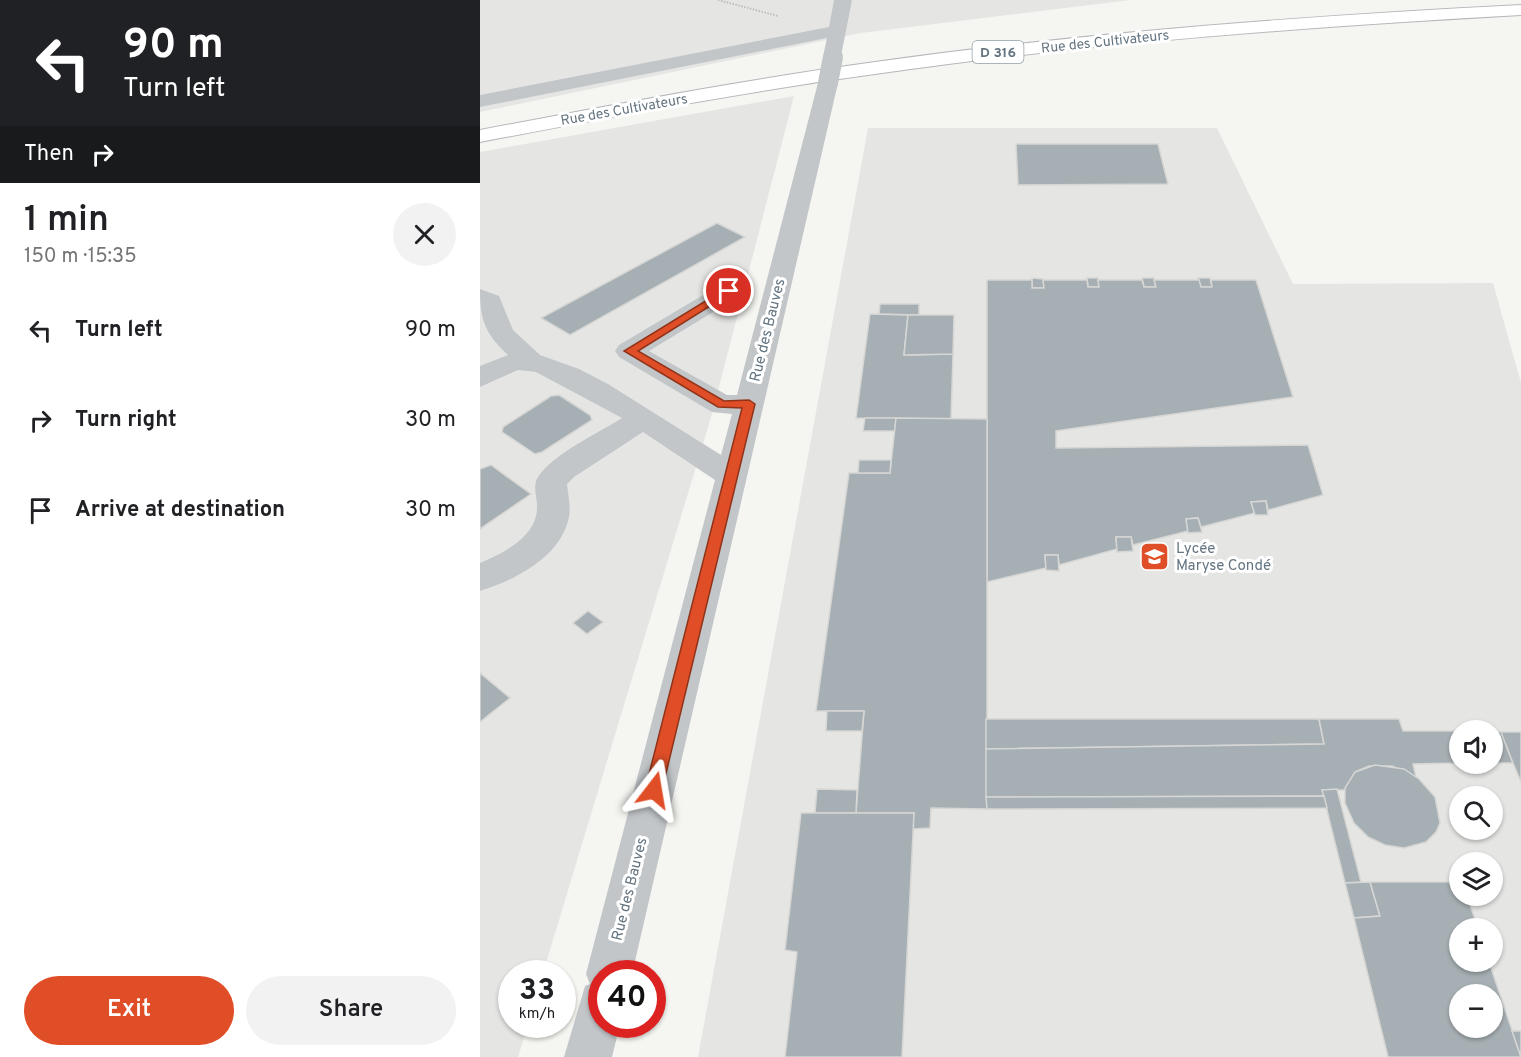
<!DOCTYPE html>
<meta charset="utf-8">
<style>
:root{--surface:#fff;--page:#f2f2f2;--text:#202124;--muted:#757577;--accent:#df4e27}
body{margin:0;font-family:Overpass,sans-serif;background:var(--page);color:var(--text);height:100vh;display:flex;flex-direction:column;font-size:22px;white-space:nowrap}
*{box-sizing:border-box;margin:0}
p{font-size:20px;color:var(--muted)}
.icon{flex:none;width:33px;height:33px;fill:none;stroke:currentColor;stroke-width:2;stroke-linecap:round;stroke-linejoin:round}
.map{position:relative;flex:1;overflow:hidden}
.details{display:flex;flex-direction:column;background:var(--surface);width:480px}
.details>*{flex:none}
.banner{background:#202124;color:#fff;overflow:hidden}
.controls{position:absolute;left:969px;top:720px;display:grid;gap:12px}
.controls a{display:grid;place-items:center;width:54px;height:54px;border-radius:50%;background:var(--surface);box-shadow:0 2px 4px #0004;font-size:30px}
.speed{position:absolute;left:18px;top:960px;display:flex;gap:12px;font-size:30px;font-weight:700;text-align:center}
.speed>*{display:grid;place-content:center;width:78px;height:78px;border-radius:50%;background:var(--surface);box-shadow:0 2px 4px #0004;line-height:1}
.speed small{font-size:15px;font-weight:400}
.speed .limit{border:9px solid #d22;background:#fff;color:#111}
.pin{position:absolute;display:grid;place-items:center;width:51px;height:51px;color:#fff;margin:-26px;border:3px solid #fff;border-radius:50%;box-shadow:0 2px 6px #0007}
.me{position:absolute;width:66px;margin:-33px;rotate:14deg;stroke-linejoin:round;filter:drop-shadow(0 0 4px #0008)}
.turn{display:flex;align-items:center;gap:21px;height:126px;padding:0 24px;font-size:27px}
.turn .icon{width:78px;height:78px;stroke-width:2.5}
.turn b{display:block;font-size:42px;line-height:51px}
.then{display:flex;align-items:center;height:57px;padding:0 24px;background:#0003;gap:12px;font-size:22px}
.round{display:grid;place-items:center;flex:none;width:63px;height:63px;border-radius:32px;background:var(--page)}
.headline{display:flex;align-items:center;justify-content:space-between;height:102px;padding:0 24px}
h1{font-size:36px;font-weight:600;line-height:45px}
.button{display:flex;gap:12px;margin-top:auto;padding:12px 24px}
.button a{flex:1;height:69px;border-radius:36px;background:var(--accent);color:#fff;font-size:24px;font-weight:600;line-height:69px;text-align:center}
.button a+a{background:var(--page);color:var(--text)}
ul{padding:0;list-style:none}
li{display:flex;align-items:center;gap:18px;height:90px;padding:0 24px}
li div{flex:1}
li b{display:block;font-size:22px}
li em{font-style:normal}
main{display:flex;flex:1;min-height:0}
.map>svg:first-child{display:block}
</style>
<main>
<section class="details">
<div class="banner">
<div class="turn"><svg class="icon" aria-label="left" viewBox="0 0 24 24"><path d="M17 20v-9H6M10 6l-5 5 5 5"/></svg><div><b>90 m</b>Turn left</div></div>
<div class="then">Then<svg class="icon" aria-label="right" viewBox="0 0 24 24"><path d="M7 20v-9h11M14 6l5 5-5 5"/></svg></div>
</div>
<div class="headline"><div><h1>1 min</h1><p>150 m · 15:35</p></div><a class="round"><svg class="icon" aria-label="close" viewBox="0 0 24 24"><path d="M6 6l12 12M18 6L6 18"/></svg></a></div>
<ul>
<li><svg class="icon" aria-label="left" viewBox="0 0 24 24"><path d="M17 20v-9H6M10 6l-5 5 5 5"/></svg><div><b>Turn left</b></div><em>90 m</em></li>
<li><svg class="icon" aria-label="right" viewBox="0 0 24 24"><path d="M7 20v-9h11M14 6l5 5-5 5"/></svg><div><b>Turn right</b></div><em>30 m</em></li>
<li><svg class="icon" aria-label="arrive" viewBox="0 0 24 24"><path d="M6 21V4h12l-3 4 3 4H6"/></svg><div><b>Arrive at destination</b></div><em>30 m</em></li>
</ul>
<div class="button"><a>Exit</a><a>Share</a></div>
</section>
<div class="map">
<svg width="1041" height="1057" viewBox="0 0 1041 1057">
<rect width="100%" height="100%" fill="#f5f5f1"/>
<!-- built -->
<g fill="#e5e6e4" fill-rule="evenodd">
<polygon points="0,0 651,0 381,33 0,112"/>
<polygon points="314,96 232,414 63,973 32,974 32,1024 48,1025 38,1057 0,1057 0,152"/>
<path d="M 388,128 L 737,128 L 813,284 L 1013,283 L 1041,383 L 1041,1057 L 218,1057 ZM 980,730 L 1012,730 L 1012,764 L 980,764 ZM 980,796 L 1012,796 L 1012,830 L 980,830 ZM 980,862 L 1012,862 L 1012,896 L 980,896 ZM 980,928 L 1012,928 L 1012,962 L 980,962 ZM 980,994 L 1012,994 L 1012,1028 L 980,1028 Z"/>
</g>
<!-- building -->
<g fill="#a6afb3" stroke="#d6d6d4" stroke-width="1.5" fill-rule="evenodd">
<polygon points="536,144 678,144 688,184 538,185"/>
<polygon points="237,223 265,237 90,335 61,318"/>
<polygon points="552,278 563,279 564,288 552,288"/>
<polygon points="607,278 618,278 619,287 608,287"/>
<polygon points="662,278 674,278 676,287 664,287"/>
<polygon points="718,278 730,278 732,287 721,287"/>
<polygon points="507,280 552,280 552,288 564,288 563,280 607,280 608,287 619,287 618,280 662,280 664,287 676,287 674,280 719,280 721,287 732,287 731,280 776,280 813,397 576,431 576,448 828,445 843,495 788,510 786,501 771,502 775,513 721,527 718,518 706,519 708,531 653,545 651,537 636,537 637,549 579,565 578,555 565,555 566,568 507,582"/>
<polygon points="400,304 439,304 439,315 399,314"/>
<polygon points="390,314 428,315 424,355 473,354 471,419 376,418"/>
<polygon points="428,315 474,315 473,354 424,355"/>
<polygon points="79,395 110,415 112,420 62,452 55,454 22,432 23,427 71,396"/>
<polygon points="385,418 416,418 415,431 383,431"/>
<polygon points="416,418 507,419 507,809 451,808 450,828 432,829 434,813 376,813 384,711 336,711 369,473 410,473"/>
<polygon points="379,460 411,460 410,473 378,473"/>
<polygon points="11,465 51,494 0,529 0,469"/>
<polygon points="786,501 788,515 775,515 771,502"/>
<polygon points="718,518 722,532 708,533 706,519"/>
<polygon points="636,537 651,537 653,551 637,552"/>
<polygon points="565,555 578,555 579,571 566,570"/>
<polygon points="108,611 123,622 107,634 93,623"/>
<polygon points="0,673 30,698 0,722"/>
<polygon points="347,711 384,711 382,731 346,731"/>
<polygon points="506,719 839,719 844,744 506,749"/>
<polygon points="839,719 919,719 923,731 980,731 980,763 933,764 936,777 912,766 889,766 875,772 865,790 842,790 844,796 506,797 506,749 844,744"/>
<polygon points="1012,732 1021,732 1033,763 1012,763"/>
<polygon points="1021,732 1041,732 1041,782 1033,763"/>
<polygon points="895,765 924,769 939,779 955,797 960,823 956,832 946,842 924,848 905,845 888,837 874,823 865,803 865,788 875,772"/>
<polygon points="337,789 377,790 376,813 335,813"/>
<polygon points="857,789 881,882 865,883 842,790"/>
<polygon points="844,796 847,808 507,809 506,797"/>
<polygon points="321,813 434,813 422,1057 305,1057 317,952 305,950"/>
<polygon points="890,882 900,916 874,918 865,883"/>
<path d="M 890,882 L 980,882 L 980,896 L 987,896 L 998,928 L 980,928 L 980,962 L 1009,962 L 1041,1057 L 908,1057 L 874,918 L 900,916 ZM 980,994 L 1012,994 L 1012,1028 L 980,1028 Z"/>
<polygon points="1032,1031 1041,1031 1041,1057"/>
</g>
<g fill="none" stroke-linecap="round" stroke-linejoin="round">
<defs>
<path id="major" d="M 1041,5 L 1041,15 C 825,27 609,43 395,74 C 263,92 131,117 0,142 L 0,130 C 131,105 263,80 395,62 C 609,32 825,16 1041,5 Z"/>
</defs>
<!-- major casing -->
<use href="#major" stroke="#b3b8bb" stroke-width="2"/>
<!-- path -->
<polyline stroke="#bcbec0" stroke-width="2" stroke-dasharray="1.5 1.5" stroke-linecap="butt" points="238,0 298,16"/>
<!-- minor -->
<g fill="#c2c6c9" fill-rule="evenodd">
<polygon points="354,0 372,0 361,56 347,56 344,52 347,38 0,107 0,95 349,27"/>
<path d="M 348,77 L 355,79 L 358,83 L 152,974 L 122,974 L 122,1024 L 140,1024 L 132,1057 L 84,1057 L 105,986 L 110,984 L 106,974 L 235,480 L 163,432 L 94,477 L 87,484 C 88,495 91,506 89,517 C 81,557 35,580 0,591 L 0,563 C 25,552 59,536 57,504 C 56,494 53,485 58,477 C 74,453 117,434 142,418 L 56,372 L 38,370 L 0,387 L 0,366 L 28,355 C 5,333 0,321 0,289 L 19,296 L 33,330 L 60,355 L 99,369 L 128,384 L 241,455 L 252,414 L 232,412 L 139,357 L 135,351 L 139,345 L 240,285 L 249,283 L 258,285 L 262,291 L 258,297 L 169,351 L 247,395 L 257,395 L 338,83 L 341,79 Z"/>
</g>
<!-- major -->
<use href="#major" fill="#fff" fill-rule="evenodd"/>
<!-- minor-bridge -->
<polyline stroke="#c2c6c9" stroke-width="20" points="348,83 353,57"/>
</g>
<!-- route -->
<polygon fill="#df4e27" stroke="#913319" stroke-width="1.5" points="245,289 254,291 158,351 244,401 269,400 275,404 182,790 180,796 174,798 168,796 165,790 262,408 238,407 144,351"/>
<!-- icons -->
<defs>
<symbol id="school-square" viewBox="-11 -11 22 22"><rect x="-9" y="-9" width="18" height="18" rx="4" fill="#df4e27" stroke="#fff"/><path d="M0-5L7-2L0 1L-7-2ZM-4 1L0 2.5L4 1V4Q0 6-4 4Z" fill="#fff"/></symbol>
</defs>
<g fill-rule="evenodd">
<use href="#school-square" x="658" y="540" width="33" height="33"/>
</g>
<g text-anchor="middle" stroke-width="6" stroke-linejoin="round" paint-order="stroke">
<!-- far-street labels -->
<g font-size="14" fill="#647581" stroke="#fff">
<text transform="translate(625 41) rotate(-6)" y="5">Rue des Cultivateurs</text>
<text transform="translate(144 109) rotate(-10)" y="5">Rue des Cultivateurs</text>
</g>
<!-- shield labels -->
<rect fill="#fff" stroke="#929ea7" stroke-width="1.5" x="492.5" y="41" width="51" height="22" rx="4.5"/>
<g font-size="14" font-weight="bold" fill="#647581">
<text x="518" y="57">D 316</text>
</g>
<!-- street labels -->
<g font-size="15" fill="#647581" stroke="#fff">
<text transform="translate(287 330) rotate(-76)" y="5">Rue des Bauves</text>
<text transform="translate(149 889) rotate(-76)" y="5">Rue des Bauves</text>
</g>
<!-- poi labels -->
<g font-size="15" fill="#647581" stroke="#fff" text-anchor="start">
<text x="696" y="553">Lycée<tspan x="696" dy="17">Maryse Condé</tspan></text>
</g>
</g>
</svg>
<div class="controls">
<a><svg class="icon" aria-label="sound" viewBox="0 0 24 24"><path d="M4 9h4l5-4v14l-5-4H4zM17 9q2 3 0 6"/></svg></a>
<a><svg class="icon" aria-label="search" viewBox="0 0 24 24"><circle cx="10" cy="10" r="6"/><path d="M15 15l6 6"/></svg></a>
<a><svg class="icon" aria-label="layers" viewBox="0 0 24 24"><path d="M12 4l9 5-9 5-9-5zM3 14l9 5 9-5"/></svg></a>
<a>+</a>
<a>−</a>
</div>
<div class="speed"><div>33<small>km/h</small></div><div class="limit">40</div></div>
<div class="pin" style="left:249px;top:291px;background:#d93025"><svg class="icon" aria-label="arrive" viewBox="0 0 24 24"><path d="M6 21V4h12l-3 4 3 4H6"/></svg></div>
<svg class="me" style="left:174px;top:790px" viewBox="-20 -20 40 40"><path d="M0-17L14 15 0 8-14 15z" fill="#df4e27" stroke="#fff" stroke-width="4"/></svg>
</div>
</main>
